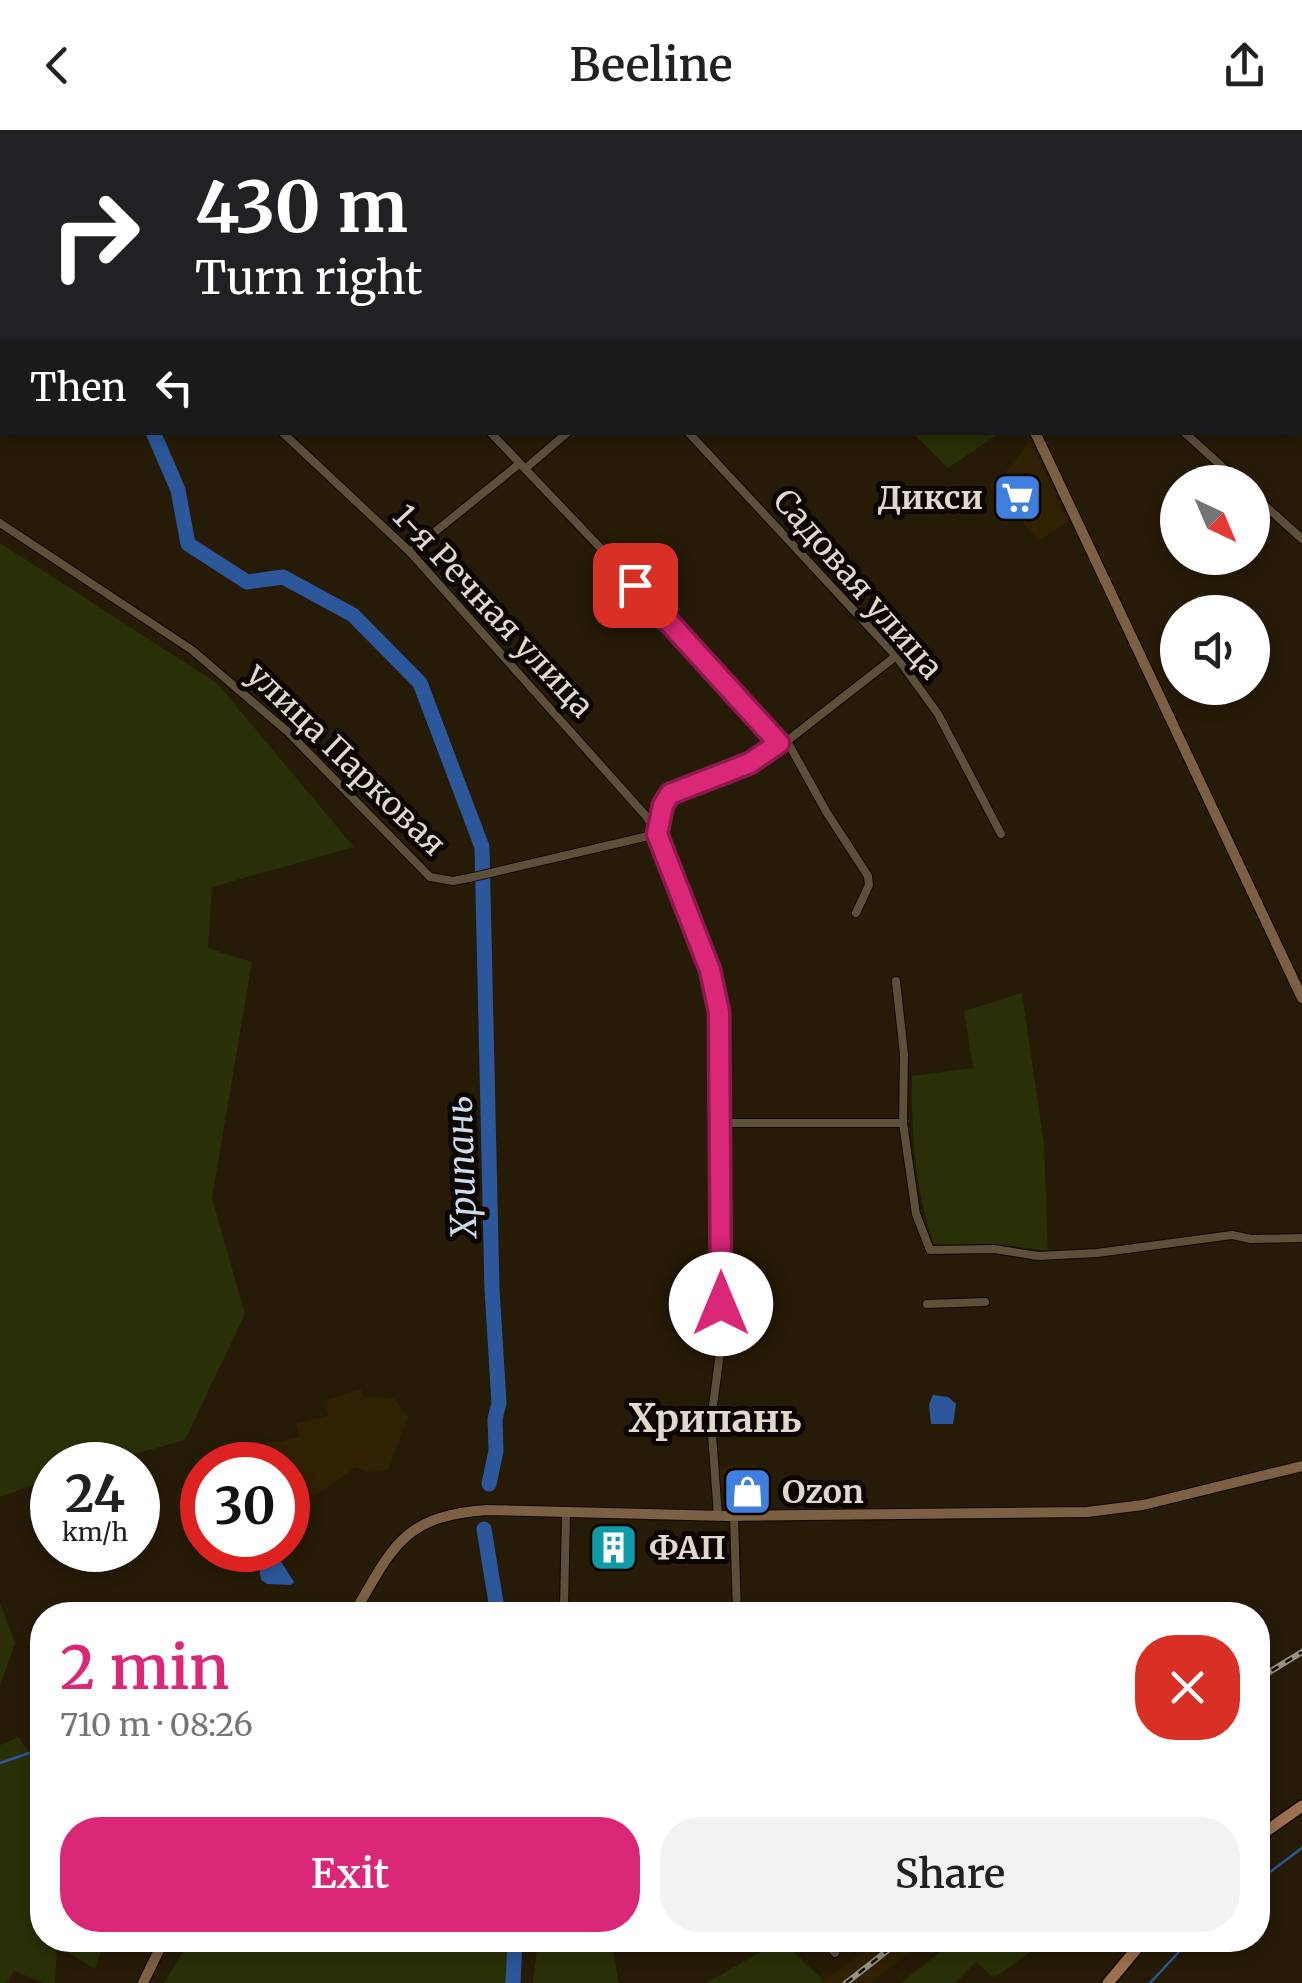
<!DOCTYPE html>
<meta charset="utf-8">
<style>
:root{--surface:#fff;--page:#f2f2f2;--text:#202124;--muted:#757577;--accent:#db2777}
body{margin:0;font-family:Merriweather,serif;background:var(--page);color:var(--text);height:100vh;display:flex;flex-direction:column;font-size:38px;white-space:nowrap}
*{box-sizing:border-box;margin:0}
p{font-size:32px;color:var(--muted)}
.icon{flex:none;width:55px;height:55px;fill:none;stroke:currentColor;stroke-width:2;stroke-linecap:round;stroke-linejoin:round}
.map{position:relative;flex:1;overflow:hidden}
.drawer{position:absolute;left:30px;top:1472px;width:1240px;height:350px;display:flex;flex-direction:column;background:var(--surface);border-radius:40px;box-shadow:0 5px 15px #0003}
.drawer>*{flex:none}
.banner{position:absolute;left:0px;top:0px;width:1302px;height:305px;box-shadow:0 5px 15px #0003;background:#202124;color:#fff;overflow:hidden}
.needle{width:65px;rotate:136deg}
.tools{position:absolute;left:1160px;top:335px;display:grid;gap:20px}
.tools a{display:grid;place-items:center;width:110px;height:110px;border-radius:50%;background:var(--surface);box-shadow:0 5px 15px #0003;font-size:50px}
.speed{position:absolute;left:30px;top:1312px;display:flex;gap:20px;font-size:50px;font-weight:700;text-align:center}
.speed>*{display:grid;place-content:center;width:130px;height:130px;border-radius:50%;background:var(--surface);box-shadow:0 5px 15px #0003;line-height:1}
.speed small{font-size:25px;font-weight:400}
.speed .limit{border:15px solid #d22;background:#fff;color:#111}
.pin{position:absolute;display:grid;place-items:center;width:85px;height:85px;color:#fff;margin:-42px;border-radius:20px;box-shadow:0 5px 15px #0006}
.me{position:absolute;width:110px;margin:-55px;rotate:0deg;stroke-linejoin:round;filter:drop-shadow(0 0 8px #0008)}
.turn{display:flex;align-items:center;gap:35px;height:210px;padding:0 30px;font-size:45px}
.turn .icon{width:130px;height:130px;stroke-width:2.5}
.turn b{display:block;font-size:70px;line-height:85px}
.then{display:flex;align-items:center;height:95px;padding:0 30px;background:#0003;gap:20px;font-size:38px}
.round{display:grid;place-items:center;flex:none;width:105px;height:105px;border-radius:40px;background:var(--page)}
.summary{display:flex;align-items:center;justify-content:space-between;height:170px;padding:0 30px}
h1{font-size:60px;font-weight:600;line-height:75px;color:var(--accent)}
.primary-button{display:flex;gap:20px;margin-top:auto;padding:20px 30px}
.primary-button a{flex:1;height:115px;border-radius:40px;background:var(--accent);color:#fff;font-size:40px;font-weight:600;line-height:115px;text-align:center}
.primary-button a+a{background:var(--page);color:var(--text)}
header{display:flex;justify-content:space-between;align-items:center;height:130px;padding:0 30px;background:var(--surface);font-size:45px;font-weight:600}
.map>svg:first-child{display:block}
</style>
<header><svg class="icon" aria-label="back" viewBox="0 0 24 24"><path d="M15 5l-7 7 7 7"/></svg>Beeline<svg class="icon" aria-label="share" viewBox="0 0 24 24"><path d="M12 15V3M7 8l5-5 5 5M5 13v7h14v-7"/></svg></header>
<div class="map">
<svg width="1302" height="1853" viewBox="0 0 1302 1853">
<rect width="100%" height="100%" fill="#261b06"/>
<!-- built -->
<g fill="#302104">
<polygon points="1030,310 1068,392 1039,410 989,356 1013,335"/>
<polygon points="361,1259 364,1267 394,1268 408,1287 388,1340 371,1342 356,1337 288,1384 288,1335 226,1335 229,1312 277,1312 300,1307 296,1294 329,1286 324,1271"/>
<polygon points="757,1335 757,1373 717,1374 716,1336"/>
<polygon points="882,1810 926,1810 871,1853 819,1853"/>
</g>
<!-- green -->
<g fill="#292f06">
<polygon points="633,0 873,0 874,2 635,2"/>
<polygon points="913,303 1000,303 948,338"/>
<polygon points="0,413 218,554 354,717 212,757 208,818 252,832 212,1068 245,1184 185,1310 95,1335 52,1335 52,1348 0,1367"/>
<path d="M 1022,863 L 1044,1014 L 1048,1121 L 995,1114 L 934,1114 C 915,1060 911,1003 912,946 L 973,938 L 964,881 Z"/>
<polygon points="0,1473 15,1513 0,1556"/>
<polygon points="18,1607 42,1640 42,1810 105,1810 95,1839 57,1815 55,1853 44,1853 14,1841 7,1853 0,1853 0,1615"/>
<polygon points="190,1810 515,1810 513,1853 164,1853"/>
<polygon points="538,1810 611,1810 619,1853 533,1853"/>
<polygon points="781,1810 823,1850 819,1853 706,1853"/>
<polygon points="955,1810 1047,1810 994,1848 976,1832 955,1853 901,1853"/>
</g>
<!-- water -->
<g fill="#2c589b">
<polygon points="933,1265 948,1267 956,1274 953,1294 931,1294 929,1275"/>
<polygon points="265,1425 280,1430 294,1452 291,1455 267,1454 261,1450 257,1426"/>
</g>
<g fill="none" stroke-linecap="round" stroke-linejoin="round">
<!-- stream -->
<g stroke="#2c589b" stroke-width="2.5">
<polyline points="0,1633 29,1623"/>
<polyline points="1258,1751 1302,1718"/>
<polyline points="1150,1853 1190,1810"/>
</g>
<!-- river -->
<g stroke="#2c589b" stroke-width="15">
<polyline points="0,108 2,111"/>
<polyline points="153,302 178,360 188,414 247,452 283,447 353,485 420,553 482,717 492,1159 499,1273 495,1289 496,1321 489,1354"/>
<polyline points="484,1399 498,1485"/>
<polyline points="513,1853 515,1810"/>
</g>
<defs>
<g id="street">
<polyline points="20,0 21,2"/>
<polyline points="222,0 225,2"/>
<polyline points="424,0 426,2"/>
<polyline points="698,0 699,2"/>
<polyline points="938,0 939,2"/>
<polyline points="1060,0 1061,2"/>
<polyline points="1181,0 1183,2"/>
<polyline points="1253,0 1254,2"/>
<polyline points="1281,2 1286,0"/>
<polyline points="282,302 410,422 646,686 657,704 690,784 710,840 719,882 721,1174 720,1222 711,1291 718,1386"/>
<polyline points="490,302 688,510 779,613 787,611"/>
<polyline points="688,302 896,526 938,584 1001,704"/>
<polyline points="1184,302 1239,352"/>
<polyline points="526,338 568,302"/>
<polyline points="1252,364 1302,409"/>
<polyline points="0,393 192,520 288,602 430,747 453,751 469,748 657,704"/>
<polyline points="410,422 519,334"/>
<polyline points="787,611 827,683 868,746 869,755 856,783"/>
<polyline points="787,611 896,526"/>
<polyline points="657,704 663,675 670,664 751,633 779,613"/>
<polyline points="896,851 904,924 903,993 916,1084 930,1120 994,1119 1038,1126 1097,1123 1232,1105 1251,1109 1302,1108"/>
<polyline points="722,993 903,993"/>
<polyline points="927,1174 985,1172"/>
<polyline points="734,1386 737,1485"/>
<polyline points="564,1478 566,1383"/>
<polyline points="825,1810 835,1823"/>
</g>
<g id="secondary">
<polyline points="896,0 898,2"/>
<polyline points="1035,302 1302,868"/>
<path d="M 353,1485 C 393,1417 402,1386 487,1380 L 727,1386 L 1087,1382 L 1143,1375 L 1302,1336"/>
<polyline points="143,1853 164,1810"/>
</g>
<g id="primary">
<polyline points="1258,1707 1302,1676"/>
<polyline points="1108,1853 1144,1810"/>
</g>
</defs>
<!-- street casing -->
<use href="#street" stroke="#0f0500" stroke-width="10"/>
<!-- secondary casing -->
<use href="#secondary" stroke="#0f0500" stroke-width="12"/>
<!-- primary casing -->
<use href="#primary" stroke="#0f0500" stroke-width="14"/>
<!-- street -->
<use href="#street" stroke="#5d5039" stroke-width="8"/>
<!-- secondary -->
<use href="#secondary" stroke="#7c6044" stroke-width="10"/>
<!-- primary -->
<use href="#primary" stroke="#9b704f" stroke-width="11"/>
<defs>
<g id="rail">
<polyline points="1258,1549 1302,1522"/>
<polyline points="846,1853 901,1810"/>
</g>
</defs>
<!-- rail casing -->
<use href="#rail" stroke="#999181" stroke-width="6"/>
<!-- rail -->
<use href="#rail" stroke="#0b0602" stroke-width="2.5" stroke-dasharray="8" stroke-linecap="butt"/>
</g>
<g fill="none" stroke-linecap="round" stroke-linejoin="round">
<defs>
<polyline id="route" points="635,455 779,613 750,633 670,664 663,675 657,704 710,840 719,882 721,1174"/>
</defs>
<!-- route casing -->
<use href="#route" stroke="#8e194d" stroke-width="25"/>
<!-- route -->
<use href="#route" stroke="#db2777" stroke-width="18"/>
</g>
<!-- icons -->
<defs>
<symbol id="supermarket-square" viewBox="-11 -11 22 22"><rect x="-9" y="-9" width="18" height="18" rx="4" fill="#3f7fe0" stroke="#0b0602"/><path d="M-6-5.5h2.5l.6 2H6L4.5 2H-2.5L-4.4-4H-6ZM-1.5 3.2a1.3 1.3 0 1 0 .1 0ZM3 3.2a1.3 1.3 0 1 0 .1 0Z" fill="#fff"/></symbol>
<symbol id="shop-square" viewBox="-11 -11 22 22"><rect x="-9" y="-9" width="18" height="18" rx="4" fill="#3f7fe0" stroke="#0b0602"/><path d="M-5-2.5h2.3a2.7 3.5 0 0 1 5.4 0H5L5.5 6h-11ZM-1.5-2.5h3a1.5 2.3 0 0 0-3 0Z" fill="#fff"/></symbol>
<symbol id="building-square" viewBox="-11 -11 22 22"><rect x="-9" y="-9" width="18" height="18" rx="4" fill="#0f9aa8" stroke="#0b0602"/><path d="M-4-6H4V6H1V3H-1V6H-4ZM-2.5-4.3h1.7v1.8h-1.7ZM.8-4.3h1.7v1.8H.8ZM-2.5-1h1.7V.8h-1.7ZM.8-1h1.7V.8H.8Z" fill="#fff"/></symbol>
</defs>
<g fill-rule="evenodd">
<use href="#supermarket-square" x="990" y="340" width="55" height="55"/>
<use href="#shop-square" x="720" y="1334" width="55" height="55"/>
<use href="#building-square" x="586" y="1390" width="55" height="55"/>
</g>
<g text-anchor="middle" stroke-width="10" stroke-linejoin="round" paint-order="stroke">
<!-- poi labels -->
<g font-size="32" font-weight="bold" fill="#e0d9cc" stroke="#0b0602" text-anchor="start">
<text x="983" y="379" text-anchor="end">Дикси</text>
<text x="782" y="1373">Ozon</text>
<text x="649" y="1429">ФАП</text>
</g>
<!-- street labels -->
<g font-size="32" fill="#e0d9cc" stroke="#0b0602">
<text transform="translate(858 454) rotate(49)" y="11">Садовая улица</text>
<text transform="translate(493 481) rotate(47)" y="11">1-я Речная улица</text>
<text transform="translate(346 629) rotate(44)" y="11">улица Парковая</text>
</g>
<!-- water labels -->
<g font-size="35" font-style="italic" fill="#cedbee" stroke="#0b0602">
<text transform="translate(462 1037) rotate(-92)" y="12">Хрипань</text>
</g>
<!-- quarter labels -->
<g font-size="38" font-weight="bold" fill="#e0d9cc" stroke="#0b0602">
<text x="715" y="1302">Хрипань</text>
</g>
</g>
</svg>
<div class="tools">
<a><svg class="needle" viewBox="-14 -14 28 28"><path d="M0-13l5 13h-10z" fill="#e53935"/><path d="M0 13l5-13h-10z" fill="#757577"/></svg></a>
<a><svg class="icon" aria-label="sound" viewBox="0 0 24 24"><path d="M4 9h4l5-4v14l-5-4H4zM17 9q2 3 0 6"/></svg></a>
</div>
<div class="speed"><div>24<small>km/h</small></div><div class="limit">30</div></div>
<div class="pin" style="left:635px;top:455px;background:#d93025"><svg class="icon" aria-label="arrive" viewBox="0 0 24 24"><path d="M6 21V4h12l-3 4 3 4H6"/></svg></div>
<svg class="me" style="left:721px;top:1174px" viewBox="-20 -20 40 40"><circle r="19" fill="#fff"/><path d="M0-13L10 11 0 6-10 11z" fill="#db2777"/></svg>
<div class="banner">
<div class="turn"><svg class="icon" aria-label="right" viewBox="0 0 24 24"><path d="M7 20v-9h11M14 6l5 5-5 5"/></svg><div><b>430 m</b>Turn right</div></div>
<div class="then">Then<svg class="icon" aria-label="left" viewBox="0 0 24 24"><path d="M17 20v-9H6M10 6l-5 5 5 5"/></svg></div>
</div>
<section class="drawer">
<div class="summary"><div><h1>2 min</h1><p>710 m · 08:26</p></div><a class="round" style="background:#d93025;color:#fff"><svg class="icon" aria-label="close" viewBox="0 0 24 24"><path d="M6 6l12 12M18 6L6 18"/></svg></a></div>
<div class="primary-button"><a>Exit</a><a>Share</a></div>
</section>
</div>
